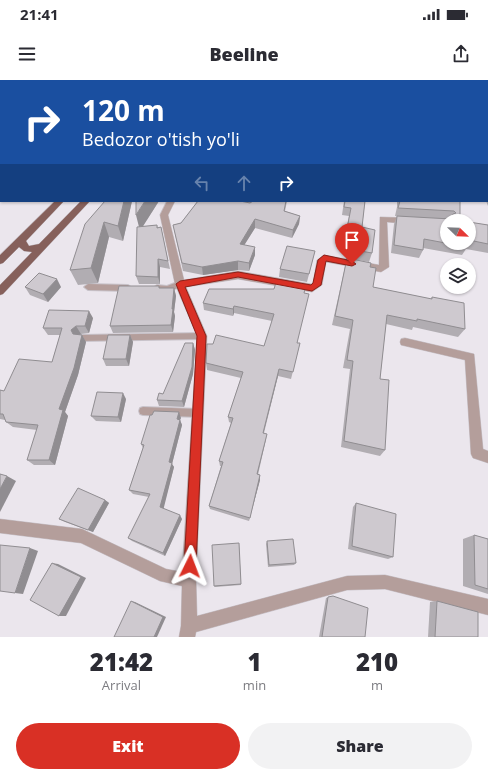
<!DOCTYPE html>
<style>
:root{--surface:#fff;--page:#f2f2f3;--text:#2b2b33;--muted:#7c7c81;--accent:#d93025}
body{margin:0;font-family:"Open Sans",sans-serif;background:var(--page);color:var(--text);height:100vh;display:flex;flex-direction:column;font-size:15px;white-space:nowrap}
*{box-sizing:border-box;margin:0}
p{font-size:13px;color:var(--muted)}
.icon{flex:none;width:22px;height:22px;fill:none;stroke:currentColor;stroke-width:2;stroke-linecap:round;stroke-linejoin:round}
.map{position:relative;height:557px;overflow:hidden}
.details{display:flex;flex-direction:column;background:var(--surface);flex:1}
.details>*{flex:none}
.banner{position:absolute;left:0px;top:0px;width:488px;height:122px;box-shadow:0 1px 3px #0004;background:#1a4fa0;color:#fff;overflow:hidden}
.needle{width:26px;rotate:113deg}
.controls{position:absolute;left:440px;top:134px;display:grid;gap:8px}
.controls a{display:grid;place-items:center;width:36px;height:36px;border-radius:50%;background:var(--surface);box-shadow:0 1px 3px #0004;font-size:20px}
.pin{position:absolute;display:grid;place-items:center;width:34px;height:34px;color:#fff;margin:-41px -17px;border-radius:50% 50% 50% 0;rotate:-45deg;box-shadow:0 0 4px #0007}
.pin .icon{rotate:45deg}
.me{position:absolute;width:44px;margin:-22px;rotate:3deg;stroke-linejoin:round;filter:drop-shadow(0 0 3px #0008)}
.turn{display:flex;align-items:center;gap:14px;height:84px;padding:0 16px;font-size:18px}
.turn .icon{width:52px;height:52px;stroke-width:2.5}
.turn b{display:block;font-size:28px;line-height:34px}
.lanes{display:flex;align-items:center;height:38px;padding:0 16px;background:#0003;justify-content:center;gap:20px;direction:ltr}
.lanes .off{opacity:.35}
.eta{display:flex;justify-content:space-evenly;align-items:center;height:68px;text-align:center}
.eta b{font-size:24px;font-weight:800;line-height:28px}
.action{display:flex;gap:8px;margin-top:auto;padding:8px 16px}
.action a{flex:1;height:46px;border-radius:24px;background:var(--accent);color:#fff;font-size:16px;font-weight:800;line-height:46px;text-align:center}
.action a+a{background:var(--page);color:var(--text)}
.status{display:flex;justify-content:space-between;align-items:center;height:28px;padding:0 20px;background:var(--surface);direction:ltr}
.status svg{height:11px;fill:currentColor}
header{display:flex;justify-content:space-between;align-items:center;height:52px;padding:0 16px;background:var(--surface);font-size:18px;font-weight:800}
.map>svg:first-child{display:block}
</style>
<div class="status"><b>21:41</b><svg viewBox="0 0 49 12"><path d="M0 12V9h3v3zM5 12V6h3v6zM10 12V3h3v9zM15 12V0h3v12zM26 1h20v11H26zM47 4h2v5h-2z"/></svg></div>
<header><svg class="icon" aria-label="menu" viewBox="0 0 24 24"><path d="M4 6h16M4 12h16M4 18h16"/></svg>Beeline<svg class="icon" aria-label="share" viewBox="0 0 24 24"><path d="M12 15V3M7 8l5-5 5 5M5 13v7h14v-7"/></svg></header>
<div class="map">
<svg width="488" height="557" viewBox="0 0 488 557">
<rect width="100%" height="100%" fill="#ebe6ed"/>
<g fill="none" stroke-linecap="round" stroke-linejoin="round">
<defs>
<g id="service">
<path d="M 180,201 L 184,204 L 183,206 C 174,209 161,216 153,208 L 157,205 L 167,206 Z"/>
<polygon points="88,204 128,205 132,208 128,211 88,210 84,207"/>
<polygon points="202,253 205,254 206,256 205,258 202,259 81,261 78,260 77,258 78,256 81,255"/>
<polygon points="143,327 199,329 202,330 203,333 202,336 199,337 143,335 140,334 139,331 140,328"/>
</g>
<g id="minor">
<rect x="230" y="0" width="6" height="1"/>
<rect x="487" y="6" width="1" height="4"/>
<polygon points="167,121 175,121 168,135 184,200 238,191 311,204 313,203 317,180 324,175 379,185 380,137 410,138 414,141 410,144 387,142 389,187 381,192 326,182 322,205 312,212 238,199 186,207 207,256 196,500 197,536 347,496 385,495 488,519 488,535 385,509 347,510 196,552 195,557 179,557 181,546 182,506 160,501 81,463 0,453 0,439 82,449 166,489 182,492 197,256 175,204 160,135"/>
<polygon points="405,258 474,274 483,369 488,371 488,383 473,378 471,374 465,280 401,265 400,262 401,259"/>
</g>
<polygon id="primary" points="55,121 64,121 26,161 29,166 39,164 81,121 90,121 3,214 0,215 0,205 32,172 24,171 19,167 3,183 0,184 0,175"/>
</defs>
<!-- service casing -->
<use href="#service" stroke="#c8c3ca" stroke-width="2"/>
<!-- minor casing -->
<use href="#minor" stroke="#c8c3ca" stroke-width="1"/>
<!-- primary casing -->
<use href="#primary" stroke="#c8c3ca" stroke-width="1"/>
<!-- service -->
<use href="#service" fill="#b49e9b" fill-rule="evenodd"/>
<!-- minor -->
<use href="#minor" fill="#b49e9b" fill-rule="evenodd"/>
<!-- primary -->
<use href="#primary" fill="#86605b" fill-rule="evenodd"/>
</g>
<!-- wall -->
<g fill="#b1adb2">
<polygon points="0,0 138,0 137,1 1,1 1,51 0,51"/>
<polygon points="487,17 488,18 488,126 486,121 487,121"/>
<polygon points="105,121 132,121 123,161 109,157 98,203 78,205 70,190"/>
<polygon points="159,121 142,147 157,145 158,148 161,147 170,189 160,187 160,204 139,204 136,196 139,147"/>
<polygon points="198,121 287,121 285,131 300,136 299,144 292,158 255,148 244,165 255,175 249,191 238,190 203,195 183,191 173,145 181,143"/>
<polygon points="344,121 365,121 362,147 372,173 369,182 347,178 347,173 342,172 349,136 342,135"/>
<polygon points="397,121 460,121 447,163 469,163 469,142 488,145 488,173 466,169 462,175 423,168 423,170 419,178 391,173 394,144 397,136 395,136 397,127"/>
<polygon points="315,171 307,202 279,197 280,189"/>
<polygon points="347,178 370,187 373,207 431,219 432,217 465,249 458,257 413,247 412,250 386,244 380,299 385,370 380,376 341,367 350,289 343,288 350,249 332,245 345,187"/>
<polygon points="25,207 61,207 48,222 30,215"/>
<polygon points="159,208 174,208 176,216 174,232 175,236 173,252 113,253 110,246"/>
<polygon points="304,213 297,263 300,263 291,299 278,296 264,353 266,359 258,395 260,395 260,400 249,441 210,429 209,426 221,386 220,386 219,381 231,343 229,342 228,337 241,298 207,290 206,283 264,266 272,241 234,233 233,236 204,230 203,223"/>
<polygon points="93,238 89,253 81,254 79,255 82,255 86,262 78,295 65,332 68,336 55,385 34,385 27,380 37,350 13,347 6,342 5,340 0,339 0,310 4,311 52,282 60,255 48,255 43,248"/>
<polygon points="130,255 133,262 129,286 106,286 103,279"/>
<polygon points="193,263 195,270 193,294 184,327 159,326 157,320 163,314"/>
<polygon points="126,319 121,342 96,341 91,336"/>
<polygon points="181,338 180,340 182,345 172,384 174,387 163,428 182,439 165,476 132,461 128,458 149,417 133,414 129,410 143,368 141,364"/>
<polygon points="105,420 109,423 93,452 65,442 59,439"/>
<polygon points="356,423 393,477 388,479 348,469 353,427"/>
<polygon points="474,455 488,459 488,514 463,506 463,459"/>
<polygon points="267,461 296,483 294,485 268,487 266,464"/>
<polygon points="239,463 241,505 215,507 214,506"/>
<polygon points="333,516 365,557 319,557 326,518"/>
<polygon points="437,521 478,557 428,557 430,522"/>
</g>
<!-- shaded-wall -->
<g fill="#908d91">
<polygon points="130,0 138,0 137,1 130,1"/>
<polygon points="124,121 132,121 123,161 118,146"/>
<polygon points="145,121 159,121 140,151 136,135"/>
<polygon points="300,136 299,144 292,158 293,150"/>
<polygon points="255,139 255,148 240,172 240,164"/>
<polygon points="104,142 109,157 98,203 91,188"/>
<polygon points="255,167 255,175 249,191 249,183"/>
<polygon points="158,179 160,187 160,204 158,197"/>
<polygon points="238,181 238,190 203,195 202,187"/>
<polygon points="57,199 61,207 48,222 43,214"/>
<polygon points="174,208 176,216 174,232 175,236 173,252 171,245 172,229"/>
<polygon points="234,226 234,233 233,236 233,229"/>
<polygon points="89,231 93,238 89,253 85,246"/>
<polygon points="76,246 81,254 76,257 73,254 71,250"/>
<polygon points="82,255 86,262 78,295 65,332 68,336 55,385 49,380 59,329"/>
<polygon points="130,255 133,262 129,286 126,279"/>
<polygon points="193,263 195,270 193,294 184,327 182,321"/>
<polygon points="279,289 278,296 262,358 263,353"/>
<polygon points="123,313 126,319 121,342 118,337"/>
<polygon points="179,332 181,338 180,340 182,345 172,384 174,387 163,431 160,427 177,339"/>
<polygon points="267,354 266,359 256,399 257,394"/>
<polygon points="260,395 260,400 249,441 250,438"/>
<polygon points="7,396 16,401 0,432 0,409"/>
<polygon points="105,420 109,423 93,452 88,450"/>
<polygon points="180,435 182,439 165,476 163,473"/>
<polygon points="30,468 38,471 23,514 15,513"/>
<polygon points="52,483 58,484 86,498 66,536 59,536"/>
<polygon points="131,521 135,522 166,537 157,557 154,557"/>
</g>
<!-- building -->
<g fill="#cec9cf" stroke="#908d91">
<polygon points="0,0 130,0 130,1 1,1 1,44 0,44"/>
<polygon points="208,0 222,0 222,1 207,1"/>
<polygon points="261,0 278,0 278,1 260,1"/>
<polygon points="320,0 479,0 479,1 321,1"/>
<polygon points="487,17 488,18 488,107 487,106"/>
<polygon points="105,121 124,121 118,146 104,142 91,188 70,190 85,144"/>
<polygon points="136,121 145,121 136,135"/>
<polygon points="198,121 240,121 250,123 253,121 286,121 284,131 300,136 293,150 255,139 240,164 255,167 249,183 238,181 202,187 182,183 173,145 181,143"/>
<polygon points="345,121 365,121 362,147 375,150 372,173 349,169 350,165 344,164 351,128 344,127"/>
<polygon points="400,121 460,121 460,140 464,141 447,141 447,163 467,163 467,167 424,159 423,170 394,165 397,136 451,139 453,134 456,133 454,131 398,128"/>
<polygon points="469,142 488,145 488,164 469,160"/>
<polygon points="157,145 157,148 161,147 168,181 158,179 158,197 136,196 137,147"/>
<polygon points="287,166 315,171 309,194 280,189"/>
<polygon points="347,178 371,183 370,187 376,188 373,207 432,219 432,217 464,223 465,249 417,239 417,241 387,235 380,299 389,300 385,370 344,361 353,281 347,280 353,240 335,236"/>
<polygon points="39,193 57,199 43,214 25,207"/>
<polygon points="277,199 306,205 304,213 309,214 297,263 300,263 293,292 279,289 263,353 267,354 257,394 260,395 250,438 209,426 223,382 219,381 233,338 228,337 243,292 206,283 207,264 213,264 216,255 264,266 274,234 234,226 233,229 203,223 209,209 274,209"/>
<polygon points="119,206 159,206 159,208 174,208 172,229 173,229 171,245 110,246"/>
<polygon points="49,230 89,231 85,246 76,246 71,250 73,254 82,255 74,288 59,329 63,330 49,380 27,380 38,345 6,342 3,334 0,334 0,310 4,311 19,279 52,282 62,248 43,248"/>
<polygon points="108,255 130,255 126,279 103,279"/>
<polygon points="185,263 193,263 192,287 182,321 157,320 159,313 163,314"/>
<polygon points="97,312 123,313 118,337 91,336"/>
<polygon points="154,331 179,332 177,339 180,340 169,382 172,383 160,427 180,435 163,473 128,458 150,414 129,410 144,365 141,364 150,335 152,335"/>
<polygon points="0,394 7,396 0,409"/>
<polygon points="78,408 105,420 88,450 59,439"/>
<polygon points="356,423 396,434 393,477 352,466"/>
<polygon points="474,455 488,459 488,509 475,505"/>
<polygon points="293,459 296,483 269,485 267,461"/>
<polygon points="239,463 241,504 214,506 212,465"/>
<polygon points="0,465 30,468 15,513 0,511"/>
<polygon points="52,483 81,497 59,536 30,520"/>
<polygon points="333,516 368,528 365,557 322,557 328,517"/>
<polygon points="131,521 163,537 154,557 114,557"/>
<polygon points="437,521 478,532 478,557 435,557"/>
</g>
<!-- route -->
<polygon fill="#d93025" stroke="#8d1f18" points="324,175 352,181 356,184 352,186 326,181 321,205 312,211 238,197 185,207 206,256 196,486 195,491 190,492 186,491 184,486 197,256 176,204 180,201 238,192 311,205 313,203 318,180"/>
</svg>
<div class="controls">
<a><svg class="needle" viewBox="-14 -14 28 28"><path d="M0-13l5 13h-10z" fill="#e53935"/><path d="M0 13l5-13h-10z" fill="#7c7c81"/></svg></a>
<a><svg class="icon" aria-label="layers" viewBox="0 0 24 24"><path d="M12 4l9 5-9 5-9-5zM3 14l9 5 9-5"/></svg></a>
</div>
<div class="pin" style="left:352px;top:184px;background:#d93025"><svg class="icon" aria-label="arrive" viewBox="0 0 24 24"><path d="M6 21V4h12l-3 4 3 4H6"/></svg></div>
<svg class="me" style="left:190px;top:486px" viewBox="-20 -20 40 40"><path d="M0-17L14 15 0 8-14 15z" fill="#d93025" stroke="#fff" stroke-width="4"/></svg>
<div class="banner">
<div class="turn"><svg class="icon" aria-label="right" viewBox="0 0 24 24"><path d="M7 20v-9h11M14 6l5 5-5 5"/></svg><div><b>120 m</b>Bedozor o'tish yo'li</div></div>
<div class="lanes"><svg class="icon off" aria-label="left" viewBox="0 0 24 24"><path d="M17 20v-9H6M10 6l-5 5 5 5"/></svg><svg class="icon off" aria-label="ahead" viewBox="0 0 24 24"><path d="M12 20V5M6 11l6-6 6 6"/></svg><svg class="icon" aria-label="right" viewBox="0 0 24 24"><path d="M7 20v-9h11M14 6l5 5-5 5"/></svg></div>
</div>
</div>
<section class="details">
<div class="eta">
<div><b>21:42</b><p>Arrival</p></div>
<div><b>1</b><p>min</p></div>
<div><b>210</b><p>m</p></div>
</div>
<div class="action"><a>Exit</a><a>Share</a></div>
</section>
